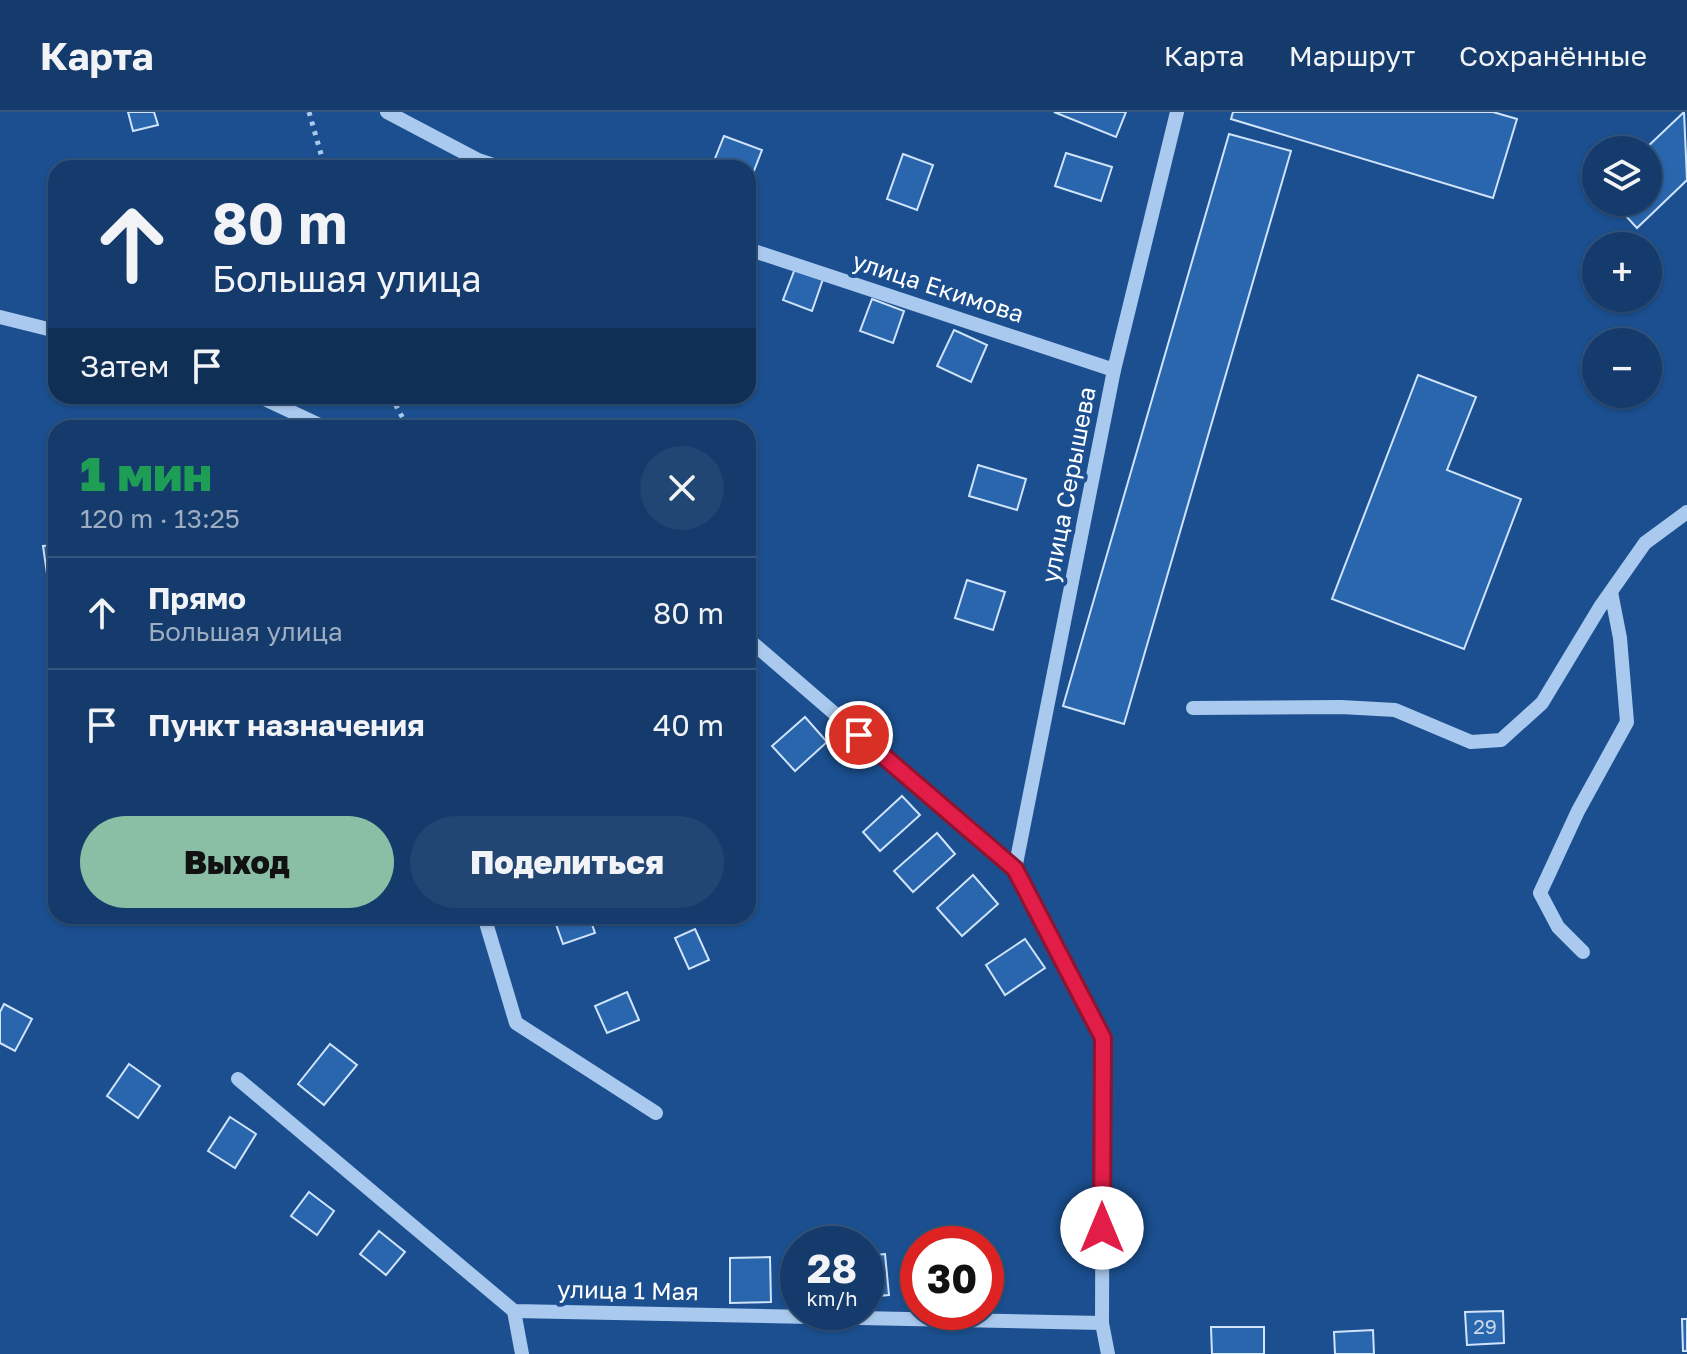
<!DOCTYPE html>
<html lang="ru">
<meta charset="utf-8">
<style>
:root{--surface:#143b6b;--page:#214673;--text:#f1f3f6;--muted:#9dadc1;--line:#33557e;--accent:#8abfa5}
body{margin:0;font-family:"Golos Text",sans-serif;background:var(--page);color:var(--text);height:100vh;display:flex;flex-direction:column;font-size:30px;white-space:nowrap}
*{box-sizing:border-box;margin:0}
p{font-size:26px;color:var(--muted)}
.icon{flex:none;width:44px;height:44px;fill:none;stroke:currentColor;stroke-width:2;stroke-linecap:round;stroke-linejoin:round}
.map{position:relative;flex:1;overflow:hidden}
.details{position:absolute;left:48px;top:308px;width:708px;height:504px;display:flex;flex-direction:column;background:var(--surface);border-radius:24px;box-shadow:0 2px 6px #0004,0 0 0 2px var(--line)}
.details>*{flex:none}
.top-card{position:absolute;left:48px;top:48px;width:708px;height:244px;border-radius:24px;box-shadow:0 2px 6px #0004,0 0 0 2px var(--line);background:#143b6b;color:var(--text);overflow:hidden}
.controls{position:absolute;left:1582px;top:24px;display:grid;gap:16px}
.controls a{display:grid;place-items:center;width:80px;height:80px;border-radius:50%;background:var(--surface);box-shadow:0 2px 6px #0004,0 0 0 2px var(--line);font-size:40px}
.speed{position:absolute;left:780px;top:1114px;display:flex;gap:16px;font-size:40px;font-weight:700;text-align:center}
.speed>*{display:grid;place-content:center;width:104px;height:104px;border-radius:50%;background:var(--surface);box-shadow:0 2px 6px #0004,0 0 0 2px var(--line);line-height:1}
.speed small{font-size:20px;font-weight:400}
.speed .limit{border:12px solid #d22;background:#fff;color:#111}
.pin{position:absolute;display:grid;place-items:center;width:68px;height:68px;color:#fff;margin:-34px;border:4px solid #fff;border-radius:50%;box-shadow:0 2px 8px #0007}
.me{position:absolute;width:88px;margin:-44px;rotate:0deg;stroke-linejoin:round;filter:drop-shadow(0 0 6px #0008)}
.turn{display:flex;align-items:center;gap:28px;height:168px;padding:0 32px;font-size:36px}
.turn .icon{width:104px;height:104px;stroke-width:2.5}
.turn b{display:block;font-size:56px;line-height:68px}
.then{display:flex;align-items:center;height:76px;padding:0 32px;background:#0003;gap:16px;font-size:30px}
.round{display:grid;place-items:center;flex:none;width:84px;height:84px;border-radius:42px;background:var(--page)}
.summary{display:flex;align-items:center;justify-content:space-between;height:136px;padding:0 32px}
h1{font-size:48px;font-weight:800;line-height:60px;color:#1e9e55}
.button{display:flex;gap:16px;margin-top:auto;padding:16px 32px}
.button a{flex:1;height:92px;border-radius:48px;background:var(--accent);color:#111;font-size:32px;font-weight:800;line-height:92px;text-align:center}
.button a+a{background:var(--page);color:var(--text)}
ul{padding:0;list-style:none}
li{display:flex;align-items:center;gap:24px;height:112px;padding:0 32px;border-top:2px solid var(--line)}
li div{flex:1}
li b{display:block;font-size:30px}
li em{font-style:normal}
header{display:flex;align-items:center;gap:48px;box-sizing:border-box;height:112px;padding:0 40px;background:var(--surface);border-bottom:2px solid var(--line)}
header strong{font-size:38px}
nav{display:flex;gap:44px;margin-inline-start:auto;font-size:28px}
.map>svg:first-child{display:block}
</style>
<header>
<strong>Карта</strong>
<nav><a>Карта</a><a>Маршрут</a><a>Сохранённые</a></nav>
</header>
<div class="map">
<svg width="1687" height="1242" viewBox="0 0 1687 1242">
<rect width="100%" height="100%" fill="#1b4f8f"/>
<!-- building -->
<g fill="#2a66ad" stroke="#cfe3fa" stroke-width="2">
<polygon points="128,0 154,0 158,13 133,19"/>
<polygon points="1054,0 1126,0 1116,25"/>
<polygon points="1233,0 1493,0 1517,7 1493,86 1231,7"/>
<polygon points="1684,0 1687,68 1637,116 1613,90 1648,90 1648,38 1644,38"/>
<polygon points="1229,22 1291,39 1124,612 1063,594"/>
<polygon points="724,24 762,38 750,69 748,56 712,54"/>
<polygon points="1066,41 1112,55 1101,89 1055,74"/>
<polygon points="903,42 933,53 917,98 887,87"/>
<polygon points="796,154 824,164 812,199 783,188"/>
<polygon points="872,187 904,199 893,231 860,219"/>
<polygon points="954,218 987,233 971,270 937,254"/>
<polygon points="1418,263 1476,285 1447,358 1521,387 1464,537 1332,487"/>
<polygon points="978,353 1026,367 1017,398 969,384"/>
<polygon points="56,433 56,525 43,434"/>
<polygon points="967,468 1005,480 993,518 955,506"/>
<polygon points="805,605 827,630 795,659 772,634"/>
<polygon points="902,684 920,703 880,739 863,720"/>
<polygon points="937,721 955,742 913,780 894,759"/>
<polygon points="973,763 998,792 962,824 937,796"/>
<polygon points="553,804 589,804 595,821 563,832"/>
<polygon points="695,817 709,848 689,857 675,826"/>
<polygon points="1025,827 1045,856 1005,883 986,853"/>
<polygon points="627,880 639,908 607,921 595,894"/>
<polygon points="4,892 32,907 15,939 0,931 0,900"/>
<polygon points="330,932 357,953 324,993 298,972"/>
<polygon points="129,952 160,974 138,1006 107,984"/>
<polygon points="230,1005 256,1022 235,1056 208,1039"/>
<polygon points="309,1080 334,1099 317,1123 291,1104"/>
<polygon points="379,1119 405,1140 386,1163 360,1142"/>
<polygon points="885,1142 889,1183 866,1185 866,1144"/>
<polygon points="770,1145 771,1190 730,1191 730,1146"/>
<polygon points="1503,1199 1504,1231 1467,1233 1465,1200"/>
<polygon points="1682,1207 1687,1207 1687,1239 1683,1239"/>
<polygon points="1211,1215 1264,1215 1264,1242 1212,1242"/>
<polygon points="1373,1218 1374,1242 1335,1242 1334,1220"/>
</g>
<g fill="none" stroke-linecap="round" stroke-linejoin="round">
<!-- path -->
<g stroke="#a9c9ee" stroke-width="5" stroke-dasharray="4 6" stroke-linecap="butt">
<polyline points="309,0 325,56"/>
<polyline points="391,284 408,316"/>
</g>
<!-- minor -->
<g stroke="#a9c9ee" stroke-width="14">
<polyline points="387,0 478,48 502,56"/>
<polyline points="748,137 1114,258"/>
<polyline points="0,205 56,219"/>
<polyline points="258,284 326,316"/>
<polyline points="748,527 1015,757 1103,926 1102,1211 1108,1242"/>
<polyline points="1193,596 1341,595 1395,598 1471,630 1501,628 1542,591 1600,495 1645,431 1687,400"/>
<polyline points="1015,757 1114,258 1177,0"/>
<polyline points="484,804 516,911 656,1001"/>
<polyline points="1583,840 1558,815 1540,781 1578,699 1627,610 1620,526 1611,480"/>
<polyline points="238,967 514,1199 1102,1211"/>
<polyline points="514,1199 522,1242"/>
</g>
</g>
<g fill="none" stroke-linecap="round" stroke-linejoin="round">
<defs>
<polyline id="route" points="859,623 1015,757 1103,926 1102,1116"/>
</defs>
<!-- route casing -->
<use href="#route" stroke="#92132f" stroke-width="20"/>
<!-- route -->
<use href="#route" stroke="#e11d48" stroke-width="14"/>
</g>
<g text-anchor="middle" stroke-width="8" stroke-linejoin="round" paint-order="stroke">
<!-- number labels -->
<g font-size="20" fill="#cad9ea">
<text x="1485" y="1222">29</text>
</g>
<!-- street labels -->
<g font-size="24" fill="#fff" stroke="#1b4f8f">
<text transform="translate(938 176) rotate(18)" y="8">улица Екимова</text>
<text transform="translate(1069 373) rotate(-79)" y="8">улица Серышева</text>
<text transform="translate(628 1179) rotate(1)" y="8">улица 1 Мая</text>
</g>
</g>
</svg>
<div class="controls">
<a><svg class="icon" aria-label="layers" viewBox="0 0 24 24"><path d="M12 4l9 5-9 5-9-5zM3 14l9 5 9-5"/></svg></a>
<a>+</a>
<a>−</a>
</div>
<div class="speed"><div>28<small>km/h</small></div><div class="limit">30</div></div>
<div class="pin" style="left:859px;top:623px;background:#d93025"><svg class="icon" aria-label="arrive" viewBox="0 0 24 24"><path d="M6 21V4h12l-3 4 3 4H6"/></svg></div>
<svg class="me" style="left:1102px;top:1116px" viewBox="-20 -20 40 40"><circle r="19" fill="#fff"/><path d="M0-13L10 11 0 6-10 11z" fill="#e11d48"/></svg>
<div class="top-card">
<div class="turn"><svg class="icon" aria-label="ahead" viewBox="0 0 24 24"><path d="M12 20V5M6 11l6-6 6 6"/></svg><div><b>80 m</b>Большая улица</div></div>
<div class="then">Затем<svg class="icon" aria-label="arrive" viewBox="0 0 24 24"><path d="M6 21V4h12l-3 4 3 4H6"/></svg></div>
</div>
<section class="details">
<div class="summary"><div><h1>1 мин</h1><p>120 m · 13:25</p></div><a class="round"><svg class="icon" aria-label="close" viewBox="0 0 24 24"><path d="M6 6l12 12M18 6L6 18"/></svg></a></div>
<ul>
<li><svg class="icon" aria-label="ahead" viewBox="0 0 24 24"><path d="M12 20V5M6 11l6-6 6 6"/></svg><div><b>Прямо</b><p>Большая улица</p></div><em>80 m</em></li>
<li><svg class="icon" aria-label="arrive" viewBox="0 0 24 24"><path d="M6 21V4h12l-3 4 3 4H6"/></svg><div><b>Пункт назначения</b></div><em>40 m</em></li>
</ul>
<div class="button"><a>Выход</a><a>Поделиться</a></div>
</section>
</div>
